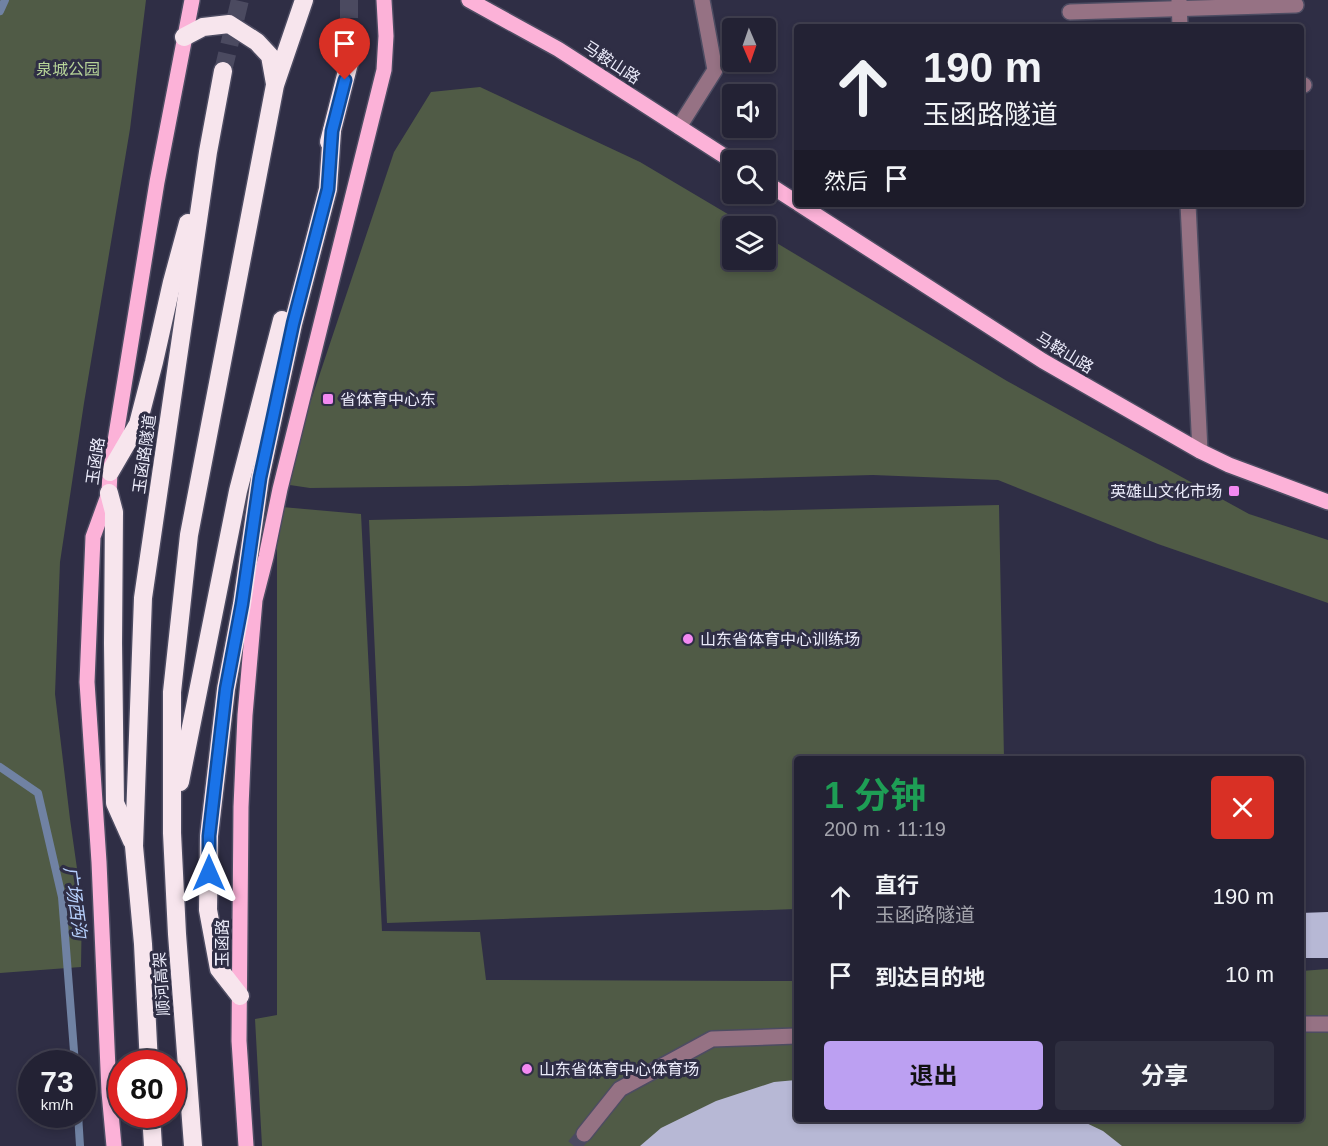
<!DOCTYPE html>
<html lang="zh">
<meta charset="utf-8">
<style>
:root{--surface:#232234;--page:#2f2f40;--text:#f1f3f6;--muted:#a3a4ac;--line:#403f4f;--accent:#bca0f2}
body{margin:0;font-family:Arial,"Noto Sans SC",sans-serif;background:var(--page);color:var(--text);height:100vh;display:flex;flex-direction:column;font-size:22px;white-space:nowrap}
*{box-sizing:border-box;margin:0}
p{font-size:20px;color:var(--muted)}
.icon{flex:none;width:33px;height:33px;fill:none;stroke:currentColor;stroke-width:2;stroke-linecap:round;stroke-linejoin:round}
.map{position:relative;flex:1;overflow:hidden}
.drawer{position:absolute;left:794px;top:756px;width:510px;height:366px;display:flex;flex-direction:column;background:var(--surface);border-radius:6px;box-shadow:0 3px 9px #0003,0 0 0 2px var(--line)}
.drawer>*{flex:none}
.banner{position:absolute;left:794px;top:24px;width:510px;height:183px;border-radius:6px;box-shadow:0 3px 9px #0003,0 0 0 2px var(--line);background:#232234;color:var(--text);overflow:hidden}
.needle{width:39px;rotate:178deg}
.fabs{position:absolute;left:722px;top:18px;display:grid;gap:12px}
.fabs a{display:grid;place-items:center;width:54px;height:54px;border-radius:6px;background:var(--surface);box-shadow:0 3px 9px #0003,0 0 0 2px var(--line);font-size:30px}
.speed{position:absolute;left:18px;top:1050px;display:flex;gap:12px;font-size:30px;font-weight:700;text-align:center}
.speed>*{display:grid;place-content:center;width:78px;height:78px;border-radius:50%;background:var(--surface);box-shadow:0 3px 9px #0003,0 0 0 2px var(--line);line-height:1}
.speed small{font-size:15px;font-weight:400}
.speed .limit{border:9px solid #d22;background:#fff;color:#111}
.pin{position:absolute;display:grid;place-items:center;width:51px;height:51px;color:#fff;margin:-62px -26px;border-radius:50% 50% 50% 0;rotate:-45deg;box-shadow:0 0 6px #0007}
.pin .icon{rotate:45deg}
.me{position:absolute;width:66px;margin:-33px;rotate:0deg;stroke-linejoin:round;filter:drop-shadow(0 0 4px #0008)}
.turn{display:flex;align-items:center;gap:21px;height:126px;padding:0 30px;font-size:27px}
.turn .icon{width:78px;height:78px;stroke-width:2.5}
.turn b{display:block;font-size:42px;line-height:51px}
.then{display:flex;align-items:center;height:57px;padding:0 30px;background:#0003;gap:12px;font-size:22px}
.round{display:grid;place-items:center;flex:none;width:63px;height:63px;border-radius:6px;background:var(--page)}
.head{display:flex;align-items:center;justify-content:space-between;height:102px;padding:0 30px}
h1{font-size:36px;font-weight:700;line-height:45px;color:#1e9e55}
.cta{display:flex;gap:12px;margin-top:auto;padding:12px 30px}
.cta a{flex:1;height:69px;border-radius:6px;background:var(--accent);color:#111;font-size:24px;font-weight:700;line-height:69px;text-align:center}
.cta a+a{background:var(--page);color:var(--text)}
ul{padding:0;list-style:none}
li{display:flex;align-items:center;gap:18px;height:78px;padding:0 30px}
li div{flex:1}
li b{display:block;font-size:22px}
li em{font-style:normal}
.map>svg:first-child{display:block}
</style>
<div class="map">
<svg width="1328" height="1146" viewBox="0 0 1328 1146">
<rect width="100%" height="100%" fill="#2f2e45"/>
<!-- green -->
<g fill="#505b46">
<polygon points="0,0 146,0 130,129 84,403 60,562 55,694 70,819 82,904 81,967 0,973"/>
<polygon points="480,87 640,162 748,226 732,226 732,260 765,260 765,236 1007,381 1249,514 1328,540 1328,603 1158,544 998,480 873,475 468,486 310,488 283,484 394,152 431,92"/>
<polygon points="999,505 1004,759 796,759 796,909 387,923 369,520"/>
<polygon points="282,507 361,514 382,931 480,932 486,980 796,981 796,1119 1300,1119 1301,971 1328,969 1328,1146 262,1146 255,1019 277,1015 277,522"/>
</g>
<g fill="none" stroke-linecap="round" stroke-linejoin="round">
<!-- stream -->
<g stroke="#7082a3" stroke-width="8">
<polyline points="0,11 5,0"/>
<polyline points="0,767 38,793 62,897 75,1064"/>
<polyline points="78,1114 80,1146"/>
</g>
</g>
<!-- building -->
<g fill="#b7b8d5">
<polygon points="1328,912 1328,958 1300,958 1300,913"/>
<polygon points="796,1080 796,1119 1078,1119 1103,1131 1122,1146 640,1146 661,1128 716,1101 774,1082"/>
</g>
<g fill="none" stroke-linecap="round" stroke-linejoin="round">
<!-- minor-tunnel -->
<polyline stroke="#4b4a60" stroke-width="15" stroke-dasharray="15 8" stroke-linecap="butt" points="574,1146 584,1134"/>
<!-- highway-tunnel -->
<g stroke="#4b4a60" stroke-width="18" stroke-dasharray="18 9" stroke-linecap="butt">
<polyline points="349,0 349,63"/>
<polyline points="223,71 240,0"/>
</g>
<defs>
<g id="minor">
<polyline points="1179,0 1180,27"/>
<polyline points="1070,12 1296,5"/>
<polyline points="1300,85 1304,85"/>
<polyline points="679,127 715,70 702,0"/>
<polyline points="1188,204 1200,451"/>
<polyline points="1300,1024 1328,1024"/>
<polyline points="584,1134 620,1089 712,1039 796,1036"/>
</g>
<g id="major">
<polyline points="469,0 558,49 732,161"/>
<polyline points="765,182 796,202"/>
<polyline points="799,204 1043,361 1200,451 1229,465 1328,502"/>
<polyline points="114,1146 109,1092 99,862 87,682 93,537 109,493 110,472 157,182 192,0"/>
<polyline points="246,1146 239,1041 241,807 245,715 255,600 266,557 280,489 384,70 386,36 384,0"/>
</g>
<g id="highway">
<polyline points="184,37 203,27 229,24 257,42 270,56 275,84"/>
<polyline points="329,142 349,63"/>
<polyline points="110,472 138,424 154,362 172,282 188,223"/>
<polyline points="109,493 114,512 113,643 115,803 132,841"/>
<polyline points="180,782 238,491 282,320"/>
<polyline points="240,996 219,969 208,910 209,836 226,689 242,604 260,478 293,324 328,189 332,131"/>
<polyline points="149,1064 143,944 134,846 143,598 208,152 223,71"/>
<polyline points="151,1114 153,1146"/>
<polyline points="193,1146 177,934 172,833 172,692 189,535 275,85 304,0"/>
</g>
</defs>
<!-- minor casing -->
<use href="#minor" stroke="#4d4c62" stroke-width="18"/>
<!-- major casing -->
<use href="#major" stroke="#4d4c62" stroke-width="18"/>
<!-- highway casing -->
<use href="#highway" stroke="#4d4c62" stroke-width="21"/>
<!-- minor -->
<use href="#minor" stroke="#967284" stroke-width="15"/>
<!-- major -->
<use href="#major" stroke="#fcb2d8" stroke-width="15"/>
<!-- highway -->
<use href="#highway" stroke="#f7e5ed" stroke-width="18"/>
</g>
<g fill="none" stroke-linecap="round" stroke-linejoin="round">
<defs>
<polyline id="route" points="209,873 209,836 226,689 242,604 260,478 293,324 328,189 332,131 345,80"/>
</defs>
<!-- route casing -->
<use href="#route" stroke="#114b97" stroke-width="15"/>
<!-- route -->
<use href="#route" stroke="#1a73e8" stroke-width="10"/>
</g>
<!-- markers -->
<g fill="#f389f1" stroke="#2f2e45" stroke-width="2">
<rect x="322" y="393" width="12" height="12" rx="3"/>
<rect x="1228" y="485" width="12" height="12" rx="3"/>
<circle cx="688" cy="639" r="6"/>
<circle cx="527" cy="1069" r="6"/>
</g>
<g text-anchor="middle" stroke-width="6" stroke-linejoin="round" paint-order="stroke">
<!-- street labels -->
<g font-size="16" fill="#eaeaf9" stroke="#2f2e45">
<text transform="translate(612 62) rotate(33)" y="6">马鞍山路</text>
<text transform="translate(1065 352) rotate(31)" y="6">马鞍山路</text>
<text transform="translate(144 454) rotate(-82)" y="6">玉函路隧道</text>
<text transform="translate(95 461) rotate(-82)" y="6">玉函路</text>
<text transform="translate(222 943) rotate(-90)" y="6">玉函路</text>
<text transform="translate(161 984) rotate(-94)" y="6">顺河高架</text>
</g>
<!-- park labels -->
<g font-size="16" fill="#b6d398" stroke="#2f2e45">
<text x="68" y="75">泉城公园</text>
</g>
<!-- poi labels -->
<g font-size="16" fill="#eaeaf9" stroke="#2f2e45" text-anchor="start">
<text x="340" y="405">省体育中心东</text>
<text x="1222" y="497" text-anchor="end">英雄山文化市场</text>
<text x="700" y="645">山东省体育中心训练场</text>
<text x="539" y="1075">山东省体育中心体育场</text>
</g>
<!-- water labels -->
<g font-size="18" font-style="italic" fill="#b5cefa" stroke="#2f2e45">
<text transform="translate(75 902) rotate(82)" y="6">广场西沟</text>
</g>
</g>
</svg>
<div class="fabs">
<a><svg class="needle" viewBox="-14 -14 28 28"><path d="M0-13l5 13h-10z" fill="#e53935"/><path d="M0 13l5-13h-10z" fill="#a3a4ac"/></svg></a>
<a><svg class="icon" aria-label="sound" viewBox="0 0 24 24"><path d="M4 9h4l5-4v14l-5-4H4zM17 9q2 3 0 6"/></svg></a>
<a><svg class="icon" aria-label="search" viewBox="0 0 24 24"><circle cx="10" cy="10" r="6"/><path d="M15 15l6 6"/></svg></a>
<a><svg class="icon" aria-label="layers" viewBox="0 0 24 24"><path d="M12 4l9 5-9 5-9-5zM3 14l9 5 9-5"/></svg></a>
</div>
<div class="speed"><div>73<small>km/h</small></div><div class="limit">80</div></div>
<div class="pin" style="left:345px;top:80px;background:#d93025"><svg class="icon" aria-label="arrive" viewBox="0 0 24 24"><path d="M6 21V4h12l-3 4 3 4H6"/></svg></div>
<svg class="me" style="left:209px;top:873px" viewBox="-20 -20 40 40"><path d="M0-17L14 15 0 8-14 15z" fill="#1a73e8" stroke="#fff" stroke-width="4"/></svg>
<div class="banner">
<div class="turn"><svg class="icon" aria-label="ahead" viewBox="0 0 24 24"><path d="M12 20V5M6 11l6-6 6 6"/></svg><div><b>190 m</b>玉函路隧道</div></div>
<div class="then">然后<svg class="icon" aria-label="arrive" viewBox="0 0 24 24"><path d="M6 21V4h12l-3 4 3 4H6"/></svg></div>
</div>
<section class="drawer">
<div class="head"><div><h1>1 分钟</h1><p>200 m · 11:19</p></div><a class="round" style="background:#d93025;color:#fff"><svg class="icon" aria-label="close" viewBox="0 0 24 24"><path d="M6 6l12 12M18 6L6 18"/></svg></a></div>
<ul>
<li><svg class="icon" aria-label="ahead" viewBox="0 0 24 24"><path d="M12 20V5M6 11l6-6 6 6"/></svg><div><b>直行</b><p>玉函路隧道</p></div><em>190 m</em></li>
<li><svg class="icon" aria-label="arrive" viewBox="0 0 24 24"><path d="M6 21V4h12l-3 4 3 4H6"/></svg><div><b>到达目的地</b></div><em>10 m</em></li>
</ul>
<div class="cta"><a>退出</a><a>分享</a></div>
</section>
</div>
